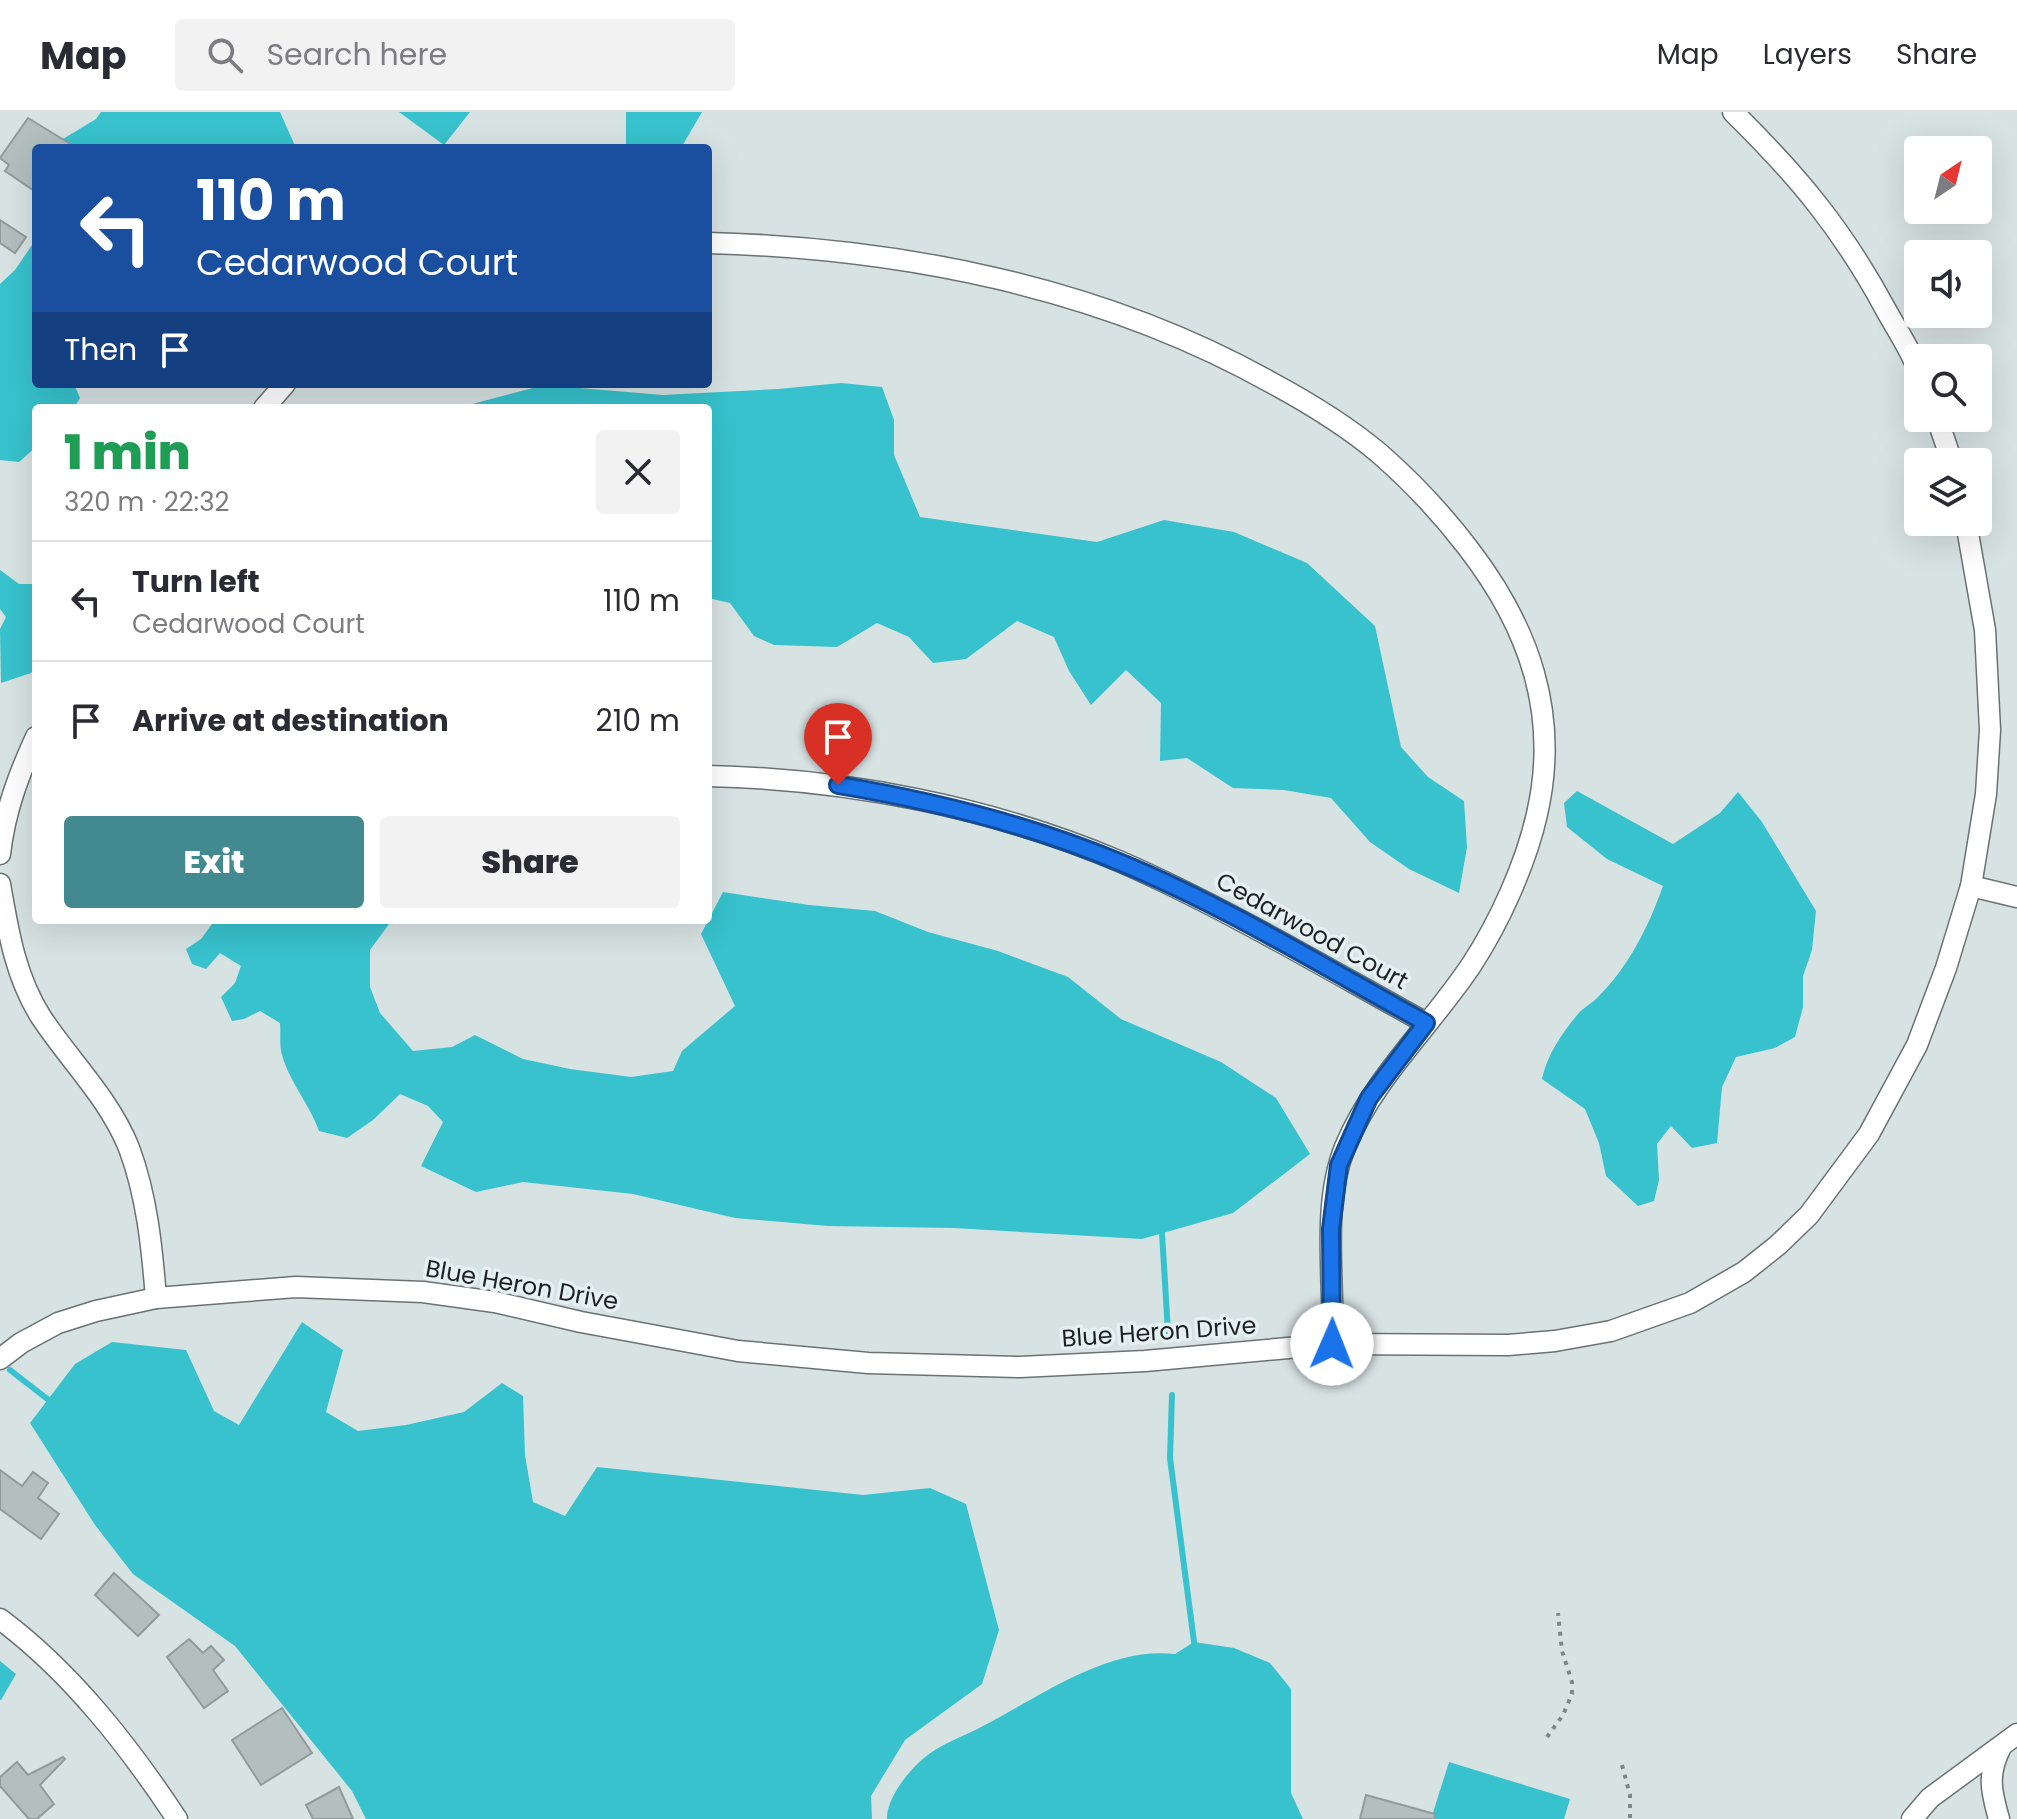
<!DOCTYPE html>
<meta charset="utf-8">
<style>
:root{--surface:#fff;--page:#f2f2f3;--text:#2b2b33;--muted:#7c7c81;--line:#e1e1e2;--accent:#428a90}
body{margin:0;font-family:Poppins,sans-serif;background:var(--page);color:var(--text);height:100vh;display:flex;flex-direction:column;font-size:30px;white-space:nowrap}
*{box-sizing:border-box;margin:0}
p{font-size:26px;color:var(--muted)}
.icon{flex:none;width:44px;height:44px;fill:none;stroke:currentColor;stroke-width:2;stroke-linecap:round;stroke-linejoin:round}
.map{position:relative;flex:1;overflow:hidden}
.side{position:absolute;left:32px;top:292px;width:680px;height:520px;display:flex;flex-direction:column;background:var(--surface);border-radius:8px;box-shadow:0 8px 32px #0002}
.side>*{flex:none}
.top-card{position:absolute;left:32px;top:32px;width:680px;height:244px;border-radius:8px;box-shadow:0 8px 32px #0002;background:#1a4fa0;color:#fff;overflow:hidden}
.needle{width:52px;rotate:35deg}
.tools{position:absolute;left:1904px;top:24px;display:grid;gap:16px}
.tools a{display:grid;place-items:center;width:88px;height:88px;border-radius:8px;background:var(--surface);box-shadow:0 8px 32px #0002;font-size:40px}
.pin{position:absolute;display:grid;place-items:center;width:68px;height:68px;color:#fff;margin:-82px -34px;border-radius:50% 50% 50% 0;rotate:-45deg;box-shadow:0 0 8px #0007}
.pin .icon{rotate:45deg}
.me{position:absolute;width:88px;margin:-44px;rotate:1deg;stroke-linejoin:round;filter:drop-shadow(0 0 6px #0008)}
.turn{display:flex;align-items:center;gap:28px;height:168px;padding:0 32px;font-size:36px}
.turn .icon{width:104px;height:104px;stroke-width:2.5}
.turn b{display:block;font-size:56px;line-height:68px}
.then{display:flex;align-items:center;height:76px;padding:0 32px;background:#0003;gap:16px;font-size:30px}
.round{display:grid;place-items:center;flex:none;width:84px;height:84px;border-radius:8px;background:var(--page)}
.headline{display:flex;align-items:center;justify-content:space-between;height:136px;padding:0 32px}
h1{font-size:48px;font-weight:800;line-height:60px;color:#1e9e55}
.button{display:flex;gap:16px;margin-top:auto;padding:16px 32px}
.button a{flex:1;height:92px;border-radius:8px;background:var(--accent);color:#fff;font-size:32px;font-weight:800;line-height:92px;text-align:center}
.button a+a{background:var(--page);color:var(--text)}
ul{padding:0;list-style:none}
li{display:flex;align-items:center;gap:24px;height:120px;padding:0 32px;border-top:2px solid var(--line)}
li div{flex:1}
li b{display:block;font-size:30px}
li em{font-style:normal}
header{display:flex;align-items:center;gap:48px;box-sizing:border-box;height:112px;padding:0 40px;background:var(--surface);border-bottom:2px solid var(--line)}
header strong{font-size:38px}
nav{display:flex;gap:44px;margin-inline-start:auto;font-size:28px}
.search{width:560px;height:72px;background:var(--page);display:flex;align-items:center;gap:20px;box-sizing:border-box;padding:0 28px;border-radius:8px;color:var(--muted);font-size:30px}
.map>svg:first-child{display:block}
</style>
<header>
<strong>Map</strong>
<div class="search"><svg class="icon" aria-label="search" viewBox="0 0 24 24"><circle cx="10" cy="10" r="6"/><path d="M15 15l6 6"/></svg>Search here</div>
<nav><a>Map</a><a>Layers</a><a>Share</a></nav>
</header>
<div class="map">
<svg width="2017" height="1707" viewBox="0 0 2017 1707">
<rect width="100%" height="100%" fill="#d7e2e3"/>
<!-- forest -->
<g fill="#37c2cd">
<polygon points="101,0 280,0 296,36 64,36 63,27 96,7"/>
<polygon points="399,0 470,0 444,33"/>
<polygon points="626,0 702,0 681,36 626,36"/>
<polygon points="36,127 36,272 74,272 80,286 74,296 36,296 36,335 19,350 0,348 0,172 15,158"/>
<polygon points="841,271 882,275 894,308 894,343 920,405 1097,430 1164,408 1234,420 1307,451 1375,514 1401,635 1428,665 1464,689 1467,735 1459,781 1409,757 1370,730 1331,686 1284,678 1233,676 1187,646 1160,649 1161,591 1126,558 1091,593 1069,559 1054,525 1017,509 966,547 933,551 909,525 877,511 837,535 774,533 754,524 730,491 708,486 708,296 457,296 544,273 663,283 778,277"/>
<polygon points="0,458 19,472 36,472 36,556 31,561 1,571 0,517 6,505 0,497"/>
<path d="M 1577,679 L 1673,732 L 1720,701 L 1738,680 L 1762,710 L 1816,799 L 1812,838 L 1803,864 L 1803,895 L 1795,925 L 1775,936 L 1736,945 L 1722,975 L 1717,1031 L 1692,1036 L 1671,1014 L 1657,1032 L 1659,1068 L 1654,1089 L 1638,1094 L 1606,1064 L 1599,1031 L 1585,997 L 1542,967 C 1547,943 1562,921 1578,902 C 1583,896 1591,892 1597,886 C 1628,856 1649,814 1663,774 L 1607,747 L 1567,715 L 1564,691 Z"/>
<path d="M 723,780 L 809,793 L 875,799 L 928,820 L 998,839 L 1068,865 L 1121,907 L 1221,950 L 1276,986 L 1310,1042 L 1233,1101 L 1142,1127 L 954,1116 L 828,1114 L 735,1106 L 633,1082 L 523,1070 L 476,1080 L 421,1054 L 443,1010 L 428,994 L 400,982 L 373,1008 L 347,1026 L 319,1019 C 310,993 290,971 282,943 C 279,933 281,921 280,911 L 260,899 L 244,907 L 232,909 L 221,885 L 235,871 L 241,854 L 220,841 L 206,857 L 192,852 L 186,837 L 201,827 L 215,808 L 392,808 L 370,838 L 370,875 L 380,901 L 413,939 L 452,935 L 475,923 L 523,947 L 570,957 L 631,965 L 673,959 L 682,939 L 735,894 L 701,822 Z"/>
<polygon points="302,1210 343,1238 326,1300 358,1319 406,1313 464,1300 502,1271 523,1284 525,1343 533,1390 565,1404 597,1355 863,1383 930,1376 966,1392 999,1518 982,1572 905,1628 871,1684 872,1707 366,1707 352,1679 235,1534 133,1462 95,1413 30,1311 75,1252 112,1230 186,1238 214,1299 239,1313"/>
<polygon points="0,1549 16,1562 1,1588 0,1588"/>
</g>
<!-- water -->
<g fill="#38c2ce">
<path d="M 1194,1530 L 1234,1536 L 1270,1551 L 1291,1577 L 1291,1681 L 1303,1707 L 887,1707 C 886,1687 909,1658 924,1646 C 940,1632 965,1624 983,1614 C 1041,1584 1108,1534 1175,1542 Z"/>
<polygon points="1449,1650 1570,1687 1564,1707 1431,1707"/>
</g>
<g fill="none" stroke-linecap="round" stroke-linejoin="round">
<!-- stream -->
<g stroke="#38c2ce" stroke-width="6">
<polyline points="1162,1121 1168,1220"/>
<polyline points="10,1258 50,1289 86,1325 156,1368 236,1431 265,1447 361,1522 387,1535 475,1566 536,1600 567,1643 586,1662 607,1682 646,1707"/>
<polyline points="1172,1283 1170,1346 1194,1530"/>
</g>
</g>
<!-- building -->
<g fill="#b3bebf" stroke="#909b9c" stroke-width="2">
<polygon points="28,6 77,36 36,36 36,80 5,59 9,53 0,46"/>
<polygon points="0,108 26,125 15,141 0,131"/>
<polygon points="0,1358 22,1374 33,1360 48,1371 38,1386 59,1402 41,1427 0,1397"/>
<polygon points="114,1461 159,1503 138,1524 95,1483"/>
<polygon points="189,1527 203,1541 211,1534 224,1548 213,1558 228,1579 204,1596 167,1545"/>
<polygon points="282,1596 312,1641 261,1673 232,1628"/>
<polygon points="63,1645 65,1647 40,1673 54,1692 37,1707 29,1707 0,1674 0,1665 17,1650 28,1663"/>
<polygon points="339,1675 353,1707 313,1707 306,1693"/>
<polygon points="1366,1683 1435,1702 1434,1707 1360,1707"/>
</g>
<g fill="none" stroke-linecap="round" stroke-linejoin="round">
<defs>
<g id="minor">
<path d="M 1733,0 C 1798,64 1843,118 1886,198 C 1897,218 1910,237 1918,258"/>
<path d="M 708,131 C 902,136 1101,175 1272,271 C 1309,291 1347,314 1380,342 C 1412,370 1442,402 1468,436 C 1529,515 1560,602 1537,702 C 1526,751 1500,809 1472,852 C 1431,914 1374,965 1345,1035 C 1321,1094 1335,1170 1332,1232"/>
<polyline points="264,296 285,272"/>
<polyline points="1937,306 1952,350"/>
<path d="M 708,664 C 849,667 991,695 1121,750 C 1226,796 1326,856 1426,911"/>
<path d="M 0,742 C 5,699 18,664 36,625"/>
<path d="M 0,772 C 8,818 15,864 41,905 C 70,949 109,986 129,1036 C 147,1084 152,1136 156,1186"/>
<polyline points="1971,774 2017,785"/>
<polyline points="0,1247 21,1231 58,1211 96,1199 156,1186 296,1175 423,1180 495,1190 581,1210 738,1239 868,1251 1020,1255 1145,1249 1332,1232 1508,1233 1555,1229 1611,1219 1690,1191 1744,1160 1778,1133 1809,1103 1869,1022 1917,933 1946,856 1971,774 1986,682 1990,618 1985,518 1966,410"/>
<path d="M 0,1507 C 71,1560 128,1633 177,1707"/>
<polyline points="1912,1707 1930,1686 2017,1622"/>
<path d="M 1999,1707 C 1991,1679 1987,1662 2001,1635"/>
</g>
</defs>
<!-- minor casing -->
<use href="#minor" stroke="#697374" stroke-width="23"/>
<!-- path -->
<g stroke="#7f8687" stroke-width="4" stroke-dasharray="4 6" stroke-linecap="butt">
<polyline points="1547,1625 1563,1603 1572,1582 1572,1570 1562,1539 1558,1501"/>
<polyline points="1622,1653 1630,1683 1630,1707"/>
</g>
<!-- minor -->
<use href="#minor" stroke="#fff" stroke-width="20"/>
</g>
<g fill="none" stroke-linecap="round" stroke-linejoin="round">
<defs>
<path id="route" d="M 838,673 C 934,689 1028,712 1119,750 C 1226,794 1326,856 1426,911 L 1369,986 L 1339,1053 L 1331,1117 L 1332,1232"/>
</defs>
<!-- route casing -->
<use href="#route" stroke="#114b97" stroke-width="20"/>
<!-- route -->
<use href="#route" stroke="#1a73e8" stroke-width="14"/>
</g>
<g text-anchor="middle" stroke-width="7" stroke-linejoin="round" paint-order="stroke">
<!-- street labels -->
<g font-size="24" fill="#1d2122" stroke="#e4f0f1">
<text transform="translate(1312 819) rotate(29)" y="8">Cedarwood Court</text>
<text transform="translate(522 1173) rotate(10)" y="8">Blue Heron Drive</text>
<text transform="translate(1159 1220) rotate(-4)" y="8">Blue Heron Drive</text>
</g>
</g>
</svg>
<div class="tools">
<a><svg class="needle" viewBox="-14 -14 28 28"><path d="M0-13l5 13h-10z" fill="#e53935"/><path d="M0 13l5-13h-10z" fill="#7c7c81"/></svg></a>
<a><svg class="icon" aria-label="sound" viewBox="0 0 24 24"><path d="M4 9h4l5-4v14l-5-4H4zM17 9q2 3 0 6"/></svg></a>
<a><svg class="icon" aria-label="search" viewBox="0 0 24 24"><circle cx="10" cy="10" r="6"/><path d="M15 15l6 6"/></svg></a>
<a><svg class="icon" aria-label="layers" viewBox="0 0 24 24"><path d="M12 4l9 5-9 5-9-5zM3 14l9 5 9-5"/></svg></a>
</div>
<div class="pin" style="left:838px;top:673px;background:#d93025"><svg class="icon" aria-label="arrive" viewBox="0 0 24 24"><path d="M6 21V4h12l-3 4 3 4H6"/></svg></div>
<svg class="me" style="left:1332px;top:1232px" viewBox="-20 -20 40 40"><circle r="19" fill="#fff"/><path d="M0-13L10 11 0 6-10 11z" fill="#1a73e8"/></svg>
<div class="top-card">
<div class="turn"><svg class="icon" aria-label="left" viewBox="0 0 24 24"><path d="M17 20v-9H6M10 6l-5 5 5 5"/></svg><div><b>110 m</b>Cedarwood Court</div></div>
<div class="then">Then<svg class="icon" aria-label="arrive" viewBox="0 0 24 24"><path d="M6 21V4h12l-3 4 3 4H6"/></svg></div>
</div>
<section class="side">
<div class="headline"><div><h1>1 min</h1><p>320 m · 22:32</p></div><a class="round"><svg class="icon" aria-label="close" viewBox="0 0 24 24"><path d="M6 6l12 12M18 6L6 18"/></svg></a></div>
<ul>
<li><svg class="icon" aria-label="left" viewBox="0 0 24 24"><path d="M17 20v-9H6M10 6l-5 5 5 5"/></svg><div><b>Turn left</b><p>Cedarwood Court</p></div><em>110 m</em></li>
<li><svg class="icon" aria-label="arrive" viewBox="0 0 24 24"><path d="M6 21V4h12l-3 4 3 4H6"/></svg><div><b>Arrive at destination</b></div><em>210 m</em></li>
</ul>
<div class="button"><a>Exit</a><a>Share</a></div>
</section>
</div>
